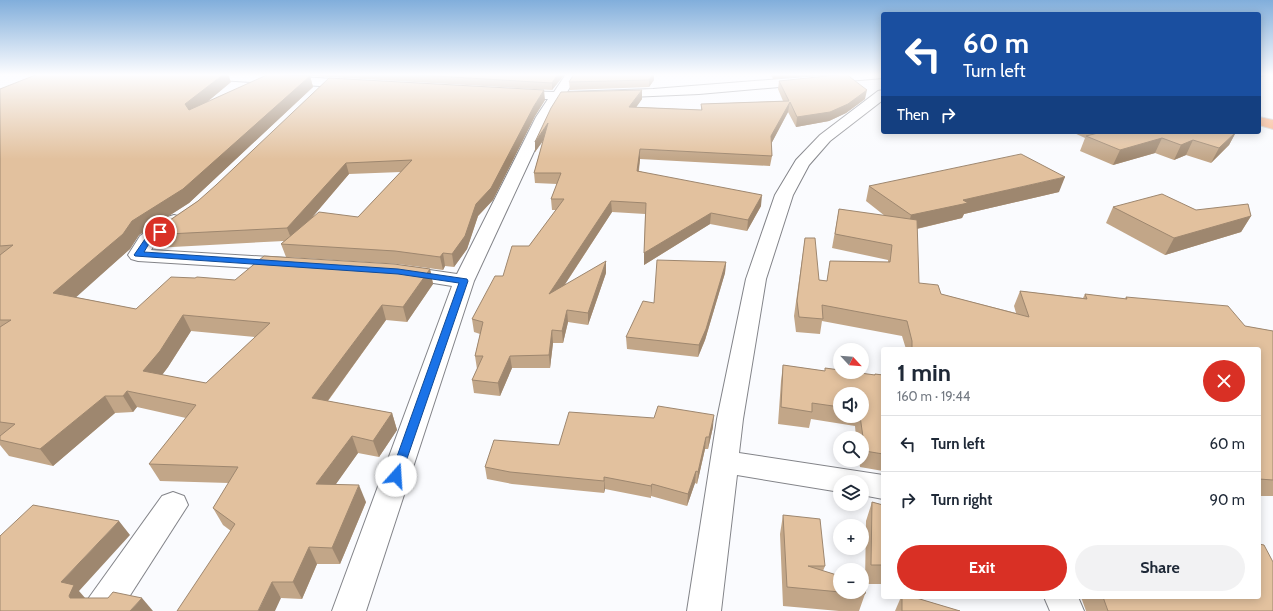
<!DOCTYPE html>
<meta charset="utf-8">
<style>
:root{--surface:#fff;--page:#f2f2f3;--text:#1f2937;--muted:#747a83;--line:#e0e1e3;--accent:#d93025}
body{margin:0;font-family:Cabin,sans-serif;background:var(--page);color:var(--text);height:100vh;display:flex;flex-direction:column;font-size:15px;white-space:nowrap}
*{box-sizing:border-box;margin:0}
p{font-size:13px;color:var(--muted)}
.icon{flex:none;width:22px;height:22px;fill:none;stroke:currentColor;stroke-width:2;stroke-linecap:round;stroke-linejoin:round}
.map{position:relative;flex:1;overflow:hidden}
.sheet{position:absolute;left:881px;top:347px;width:380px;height:252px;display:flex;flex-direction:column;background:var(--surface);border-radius:4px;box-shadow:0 2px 10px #0003}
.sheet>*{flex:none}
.top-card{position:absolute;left:881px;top:12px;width:380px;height:122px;border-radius:4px;box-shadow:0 2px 10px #0003;background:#1a4fa0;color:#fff;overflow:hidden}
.needle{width:26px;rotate:116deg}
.buttons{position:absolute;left:833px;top:343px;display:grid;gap:8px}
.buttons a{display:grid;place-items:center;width:36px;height:36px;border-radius:50%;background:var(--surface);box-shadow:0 2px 10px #0003;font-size:20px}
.pin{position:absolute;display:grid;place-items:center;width:34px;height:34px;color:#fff;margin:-17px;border:2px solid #fff;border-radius:50%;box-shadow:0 1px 4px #0007}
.me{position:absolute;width:44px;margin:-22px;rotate:19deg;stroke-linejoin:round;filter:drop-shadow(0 0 3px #0008)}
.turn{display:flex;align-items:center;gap:14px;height:84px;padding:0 16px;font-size:18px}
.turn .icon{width:52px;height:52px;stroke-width:2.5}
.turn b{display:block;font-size:28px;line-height:34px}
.then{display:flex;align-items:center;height:38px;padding:0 16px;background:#0003;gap:8px;font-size:15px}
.round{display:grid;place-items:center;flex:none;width:42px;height:42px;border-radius:21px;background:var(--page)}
.head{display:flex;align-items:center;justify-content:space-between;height:68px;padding:0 16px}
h1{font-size:24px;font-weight:700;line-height:30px}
.action{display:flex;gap:8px;margin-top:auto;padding:8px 16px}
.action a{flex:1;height:46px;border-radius:24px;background:var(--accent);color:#fff;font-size:16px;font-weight:700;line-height:46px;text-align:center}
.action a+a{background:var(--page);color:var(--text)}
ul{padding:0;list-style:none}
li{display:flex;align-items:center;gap:12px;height:56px;padding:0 16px;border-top:1px solid var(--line)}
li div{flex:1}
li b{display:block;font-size:15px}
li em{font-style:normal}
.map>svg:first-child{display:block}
</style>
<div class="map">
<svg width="1273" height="611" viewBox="0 0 1273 611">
<rect width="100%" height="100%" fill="#fafbfe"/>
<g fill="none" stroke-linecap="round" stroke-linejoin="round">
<defs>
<g id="minor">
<polygon points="179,74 247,74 353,80 358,81 359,84 358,87 353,88 185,78 181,77"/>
<polygon points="566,74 578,74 567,92 653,89 845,74 883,74 883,78 699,94 561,100 550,117 474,281 366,611 332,611 452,286 402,278 395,276 392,272 395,268 402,266 457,274 536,117 548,99 515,99 510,98 508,95 510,92 515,91 554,92"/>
<polygon points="883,90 883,100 830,141 809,165 793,195 766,279 743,419 739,453 883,475 883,499 862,495 862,482 840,482 840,492 737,475 721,611 687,611 717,419 746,279 775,195 796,160 820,135 878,91"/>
<polygon points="174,215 181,217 183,221 181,225 155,244 151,250 286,258 293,260 296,264 293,268 286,270 138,261 131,259 128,255 140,236 167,217"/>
<polygon points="173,492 184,496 188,505 120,611 83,611 88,599 162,496"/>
<polygon points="1044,597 1078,597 1084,611 1050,611"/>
</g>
<polygon id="primary" points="1259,117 1273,120 1273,129 1259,125"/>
</defs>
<!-- minor casing -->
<use href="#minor" stroke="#838489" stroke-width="2"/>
<!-- primary casing -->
<use href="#primary" stroke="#d7d7d7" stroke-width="2"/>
<!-- minor -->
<use href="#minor" fill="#fff" fill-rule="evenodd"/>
<!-- primary -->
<use href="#primary" fill="#f7af83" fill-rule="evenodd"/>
</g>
<!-- wall -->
<g fill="#c2a688" fill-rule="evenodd">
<polygon points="292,74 565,74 552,90 293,75"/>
<polygon points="574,74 654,80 649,87 570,90 569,82"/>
<polygon points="770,74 828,74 773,79"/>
<path d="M 310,76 L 313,87 L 189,203 L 139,235 L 130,249 L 75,297 L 136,309 L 195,278 L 235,280 L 430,269 L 433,284 L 407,322 L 386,320 L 328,401 L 392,413 L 397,430 L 379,457 L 358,453 L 335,485 L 366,502 L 340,564 L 317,564 L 302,599 L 281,598 L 231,531 L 223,525 L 213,508 L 229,483 L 160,481 L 149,464 L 186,418 L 137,407 L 133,412 L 115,413 L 53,466 L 9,456 L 0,445 L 0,89 L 231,82 L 206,103 ZM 191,331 L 255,337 L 206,383 L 162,375 L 168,367 Z"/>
<polygon points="779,81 865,99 846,113 829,121 796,127 788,112 771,144 772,156 770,166 640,159 639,171 761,206 747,231 710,224 644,265 645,214 612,212 564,286 606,273 588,325 568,322 563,343 553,343 550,368 512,368 500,396 474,393 472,380 477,369 475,356 480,334 474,332 472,319 503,276 529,246 556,210 552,210 551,199 557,184 535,183 534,173 543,141 535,152 535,142 642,90 642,99 636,107 701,110 701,104 783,101 778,89"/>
<path d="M 545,100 L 535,116 L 493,200 L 478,216 L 467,249 L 454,267 L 445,266 L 443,270 L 398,264 L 286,257 L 281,244 L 284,241 L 154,248 L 148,235 L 198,201 ZM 401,172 L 358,217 L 309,221 L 349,174 Z"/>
<polygon points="1072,132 1236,132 1229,145 1211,163 1186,155 1174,160 1155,153 1113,165 1080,151 1085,138"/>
<polygon points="869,186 1059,192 964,214 962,218 917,229 919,283 941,294 1016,313 1014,306 1020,291 1083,298 1085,294 1125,299 1126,297 1245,326 1273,331 1273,496 1259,496 1259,349 906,349 902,336 822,321 820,334 796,332 794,316 805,238 819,280 827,281 830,261 888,262 888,260 832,248 839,209 885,216 866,201"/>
<polygon points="1113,207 1196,210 1251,216 1241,232 1165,255 1106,223"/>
<polygon points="726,262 725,273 705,340 698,357 627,349 626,337 654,303"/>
<path d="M 783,365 L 825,371 L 825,368 L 874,375 L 875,374 L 883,375 L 883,471 L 860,467 L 859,460 L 862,460 L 862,438 L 856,438 L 855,426 L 811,419 L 809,428 L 778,424 L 781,381 ZM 840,394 L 862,394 L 862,416 L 840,416 Z"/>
<polygon points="713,427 708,449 705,449 697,484 695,483 687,506 651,496 651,498 605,489 604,493 512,484 487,479 485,467 559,445"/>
<polygon points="872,502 883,505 883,584 867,584 865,594 859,611 839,611 783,606 780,534 783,515 825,566 823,571 865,583 866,521"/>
<polygon points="901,597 913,597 960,611 895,611"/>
<polygon points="1081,597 1259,597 1273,611 1086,611"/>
</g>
<!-- shaded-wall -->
<g fill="#9e876f">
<polygon points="224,74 228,74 231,82 190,116 185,104"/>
<polygon points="558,74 565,74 552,90 552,83"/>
<polygon points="653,74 654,74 654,80 649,87 649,80"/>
<polygon points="774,74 828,74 773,79"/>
<polygon points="1259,74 1268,74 1267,75 1259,78"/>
<polygon points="310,76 313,87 189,203 139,235 130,249 63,309 53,293 132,221"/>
<polygon points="544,90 545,100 535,116 493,200 478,216 467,249 454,267 452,254 476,204 534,106"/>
<polygon points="642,90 642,99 630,116 629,107"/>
<polygon points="867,90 865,99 846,113 829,121 796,127 797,117"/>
<polygon points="790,102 788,112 770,146 771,136"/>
<polygon points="548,123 549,132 535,152 535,142"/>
<polygon points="1236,132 1229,145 1211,163 1219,148"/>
<polygon points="1162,138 1155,153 1113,165 1120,150"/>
<polygon points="1193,140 1186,155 1174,160 1181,145"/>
<polygon points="640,149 640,159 637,182 637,171"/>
<polygon points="346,163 349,174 292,241 287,228"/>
<polygon points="1065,177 1059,192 964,214 962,218 907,231 911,215 963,200"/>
<polygon points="762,195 761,206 747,231 748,220"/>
<polygon points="611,201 612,212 550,307 549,294"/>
<polygon points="711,213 710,224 644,265 644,253"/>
<polygon points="1251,216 1241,232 1165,255 1174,238"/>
<polygon points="443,253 445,266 443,270 440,257"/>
<polygon points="606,261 606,273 588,325 588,313"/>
<polygon points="726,262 725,273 705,340 698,357 699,345"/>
<polygon points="430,269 433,284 407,322 403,307"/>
<polygon points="382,305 386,320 318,414 312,398"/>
<polygon points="567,310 568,322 563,343 562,331"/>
<polygon points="183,315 191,331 168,367 153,387 143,371"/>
<polygon points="552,330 553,343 550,368 549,355"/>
<polygon points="510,356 512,368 500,396 498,383"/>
<polygon points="127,391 137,407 133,412 123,396"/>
<polygon points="105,396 115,413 53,466 40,449"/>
<polygon points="392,413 397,430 379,457 373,441"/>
<polygon points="714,415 713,427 708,449 709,437"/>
<polygon points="352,436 358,453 324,501 316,484"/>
<polygon points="706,437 705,449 697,484 698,472"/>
<polygon points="696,471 695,483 687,506 688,494"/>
<polygon points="604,477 605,489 604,493"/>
<polygon points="652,484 651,496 651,498 651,486"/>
<polygon points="359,485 366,502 340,564 332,548"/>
<polygon points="119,521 130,535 79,591 86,599 70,598 61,582"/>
<polygon points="309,547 317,564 302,599 293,582"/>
<polygon points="272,582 281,598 275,611 258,611"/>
<polygon points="142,598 153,611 130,611"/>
</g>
<!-- building -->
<g fill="#e2c19e" stroke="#9e876f" fill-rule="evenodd">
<path d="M 38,74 L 224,74 L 185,104 L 189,110 L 269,74 L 310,76 L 183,189 L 132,221 L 123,234 L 53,293 L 136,309 L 171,277 L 195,278 L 197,277 L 235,280 L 264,256 L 394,264 L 430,269 L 403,307 L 382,305 L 312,398 L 392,413 L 373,441 L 352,436 L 316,484 L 359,485 L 332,548 L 309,547 L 293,582 L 272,582 L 258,611 L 177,611 L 235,524 L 213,508 L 238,467 L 149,464 L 196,405 L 127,391 L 123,396 L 105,396 L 40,449 L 0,440 L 0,436 L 15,424 L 0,422 L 0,327 L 11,320 L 0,320 L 0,255 L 13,245 L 0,246 L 0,89 ZM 183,315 L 270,323 L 206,383 L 143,371 L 160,351 Z"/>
<polygon points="402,74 558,74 552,83"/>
<polygon points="574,74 653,74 649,80 569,82"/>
<polygon points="846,74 867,90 848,104 830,112 797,117 790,102 771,136 772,156 640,149 637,171 762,195 748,220 711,213 644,253 646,203 611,201 549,294 606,261 588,313 567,310 562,331 552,330 549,355 510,356 498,383 472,380 483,356 475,356 483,322 472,319 495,276 503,276 512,246 529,246 564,199 551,199 561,173 534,173 548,123 535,142 551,108 561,92 642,90 629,107 702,110 701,104 789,101 779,81"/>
<polygon points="329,78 544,90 534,106 491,188 476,204 465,236 452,254 443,253 440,257 395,251 281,244 319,212 358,217 412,160 346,163 287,228 148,235 198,201 216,185"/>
<polygon points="1102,132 1236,132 1219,148 1193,140 1181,145 1162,138 1120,150 1086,136"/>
<polygon points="1021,154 1065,177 963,200 968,203 911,215 869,186"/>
<polygon points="1162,194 1196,210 1248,204 1251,216 1174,238 1113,207"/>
<polygon points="839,209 917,220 919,283 938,285 941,294 1029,317 1020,291 1087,299 1085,294 1127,299 1126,297 1228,306 1245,326 1273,331 1273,480 1259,479 1259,349 912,349 912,341 907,321 822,305 823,319 799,317 797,301 805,238 815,238 819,280 827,281 830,261 890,262 892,245 835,234"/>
<polygon points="657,260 726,262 706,329 699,345 626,337 643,301 654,303"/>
<polygon points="783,365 825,371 825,368 840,370 840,372 853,372 875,375 875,374 883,375 883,454 865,451 860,416 862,416 862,394 840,394 840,407 812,403 812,412 781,407"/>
<polygon points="658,406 714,415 709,437 706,437 698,472 696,471 688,494 652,484 651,486 604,477 604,481 510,472 485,467 494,440 559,445 569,412 654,418"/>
<polygon points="872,502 883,505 883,565 871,565"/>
<polygon points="33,505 119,521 61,582 74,585 69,596 70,598 108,598 113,592 142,598 130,611 0,611 0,536"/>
<polygon points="783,515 820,519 825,566 808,566 840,576 840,592 787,587"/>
<polygon points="1259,544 1264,545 1273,562 1273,611 1108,611 1103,597 1259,597"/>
<polygon points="862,582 867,584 865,594 840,592 862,592"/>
<polygon points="902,597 913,597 960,611 902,611"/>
</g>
<!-- sky -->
<linearGradient id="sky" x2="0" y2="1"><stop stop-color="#81aedb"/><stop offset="0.47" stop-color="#fdfdff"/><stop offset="1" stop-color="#fdfdff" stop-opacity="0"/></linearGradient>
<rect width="1273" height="159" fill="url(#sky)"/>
<!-- route -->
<polygon fill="#1a73e8" stroke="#114b97" points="160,229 164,232 150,242 144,252 398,269 467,279 468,281 400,479 396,481 392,479 390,476 459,283 398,274 135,256 134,255 145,239"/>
</svg>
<div class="buttons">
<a><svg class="needle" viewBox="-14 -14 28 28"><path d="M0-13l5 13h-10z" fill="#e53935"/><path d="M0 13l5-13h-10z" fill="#747a83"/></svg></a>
<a><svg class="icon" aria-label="sound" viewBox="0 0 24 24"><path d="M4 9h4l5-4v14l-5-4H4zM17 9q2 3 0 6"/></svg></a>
<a><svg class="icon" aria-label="search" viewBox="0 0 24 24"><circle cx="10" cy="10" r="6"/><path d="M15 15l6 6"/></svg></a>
<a><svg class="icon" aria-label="layers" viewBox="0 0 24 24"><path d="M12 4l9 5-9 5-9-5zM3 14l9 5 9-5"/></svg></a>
<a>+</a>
<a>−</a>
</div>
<div class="pin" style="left:160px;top:232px;background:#d93025"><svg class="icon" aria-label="arrive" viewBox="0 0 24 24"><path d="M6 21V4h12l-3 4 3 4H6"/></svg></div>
<svg class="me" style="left:396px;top:476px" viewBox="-20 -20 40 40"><circle r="19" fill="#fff"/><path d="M0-13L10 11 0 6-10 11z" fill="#1a73e8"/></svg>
<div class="top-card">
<div class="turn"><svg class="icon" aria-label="left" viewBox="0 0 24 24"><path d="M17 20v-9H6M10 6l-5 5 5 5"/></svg><div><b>60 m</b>Turn left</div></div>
<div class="then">Then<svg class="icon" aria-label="right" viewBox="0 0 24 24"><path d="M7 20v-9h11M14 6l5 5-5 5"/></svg></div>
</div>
<section class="sheet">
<div class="head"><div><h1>1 min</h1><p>160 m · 19:44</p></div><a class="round" style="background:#d93025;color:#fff"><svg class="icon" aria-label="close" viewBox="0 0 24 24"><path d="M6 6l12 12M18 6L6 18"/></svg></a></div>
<ul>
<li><svg class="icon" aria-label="left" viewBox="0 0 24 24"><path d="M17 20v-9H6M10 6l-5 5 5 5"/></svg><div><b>Turn left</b></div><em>60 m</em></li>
<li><svg class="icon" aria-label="right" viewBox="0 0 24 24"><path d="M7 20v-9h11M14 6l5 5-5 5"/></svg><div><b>Turn right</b></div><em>90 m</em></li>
</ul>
<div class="action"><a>Exit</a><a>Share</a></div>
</section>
</div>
